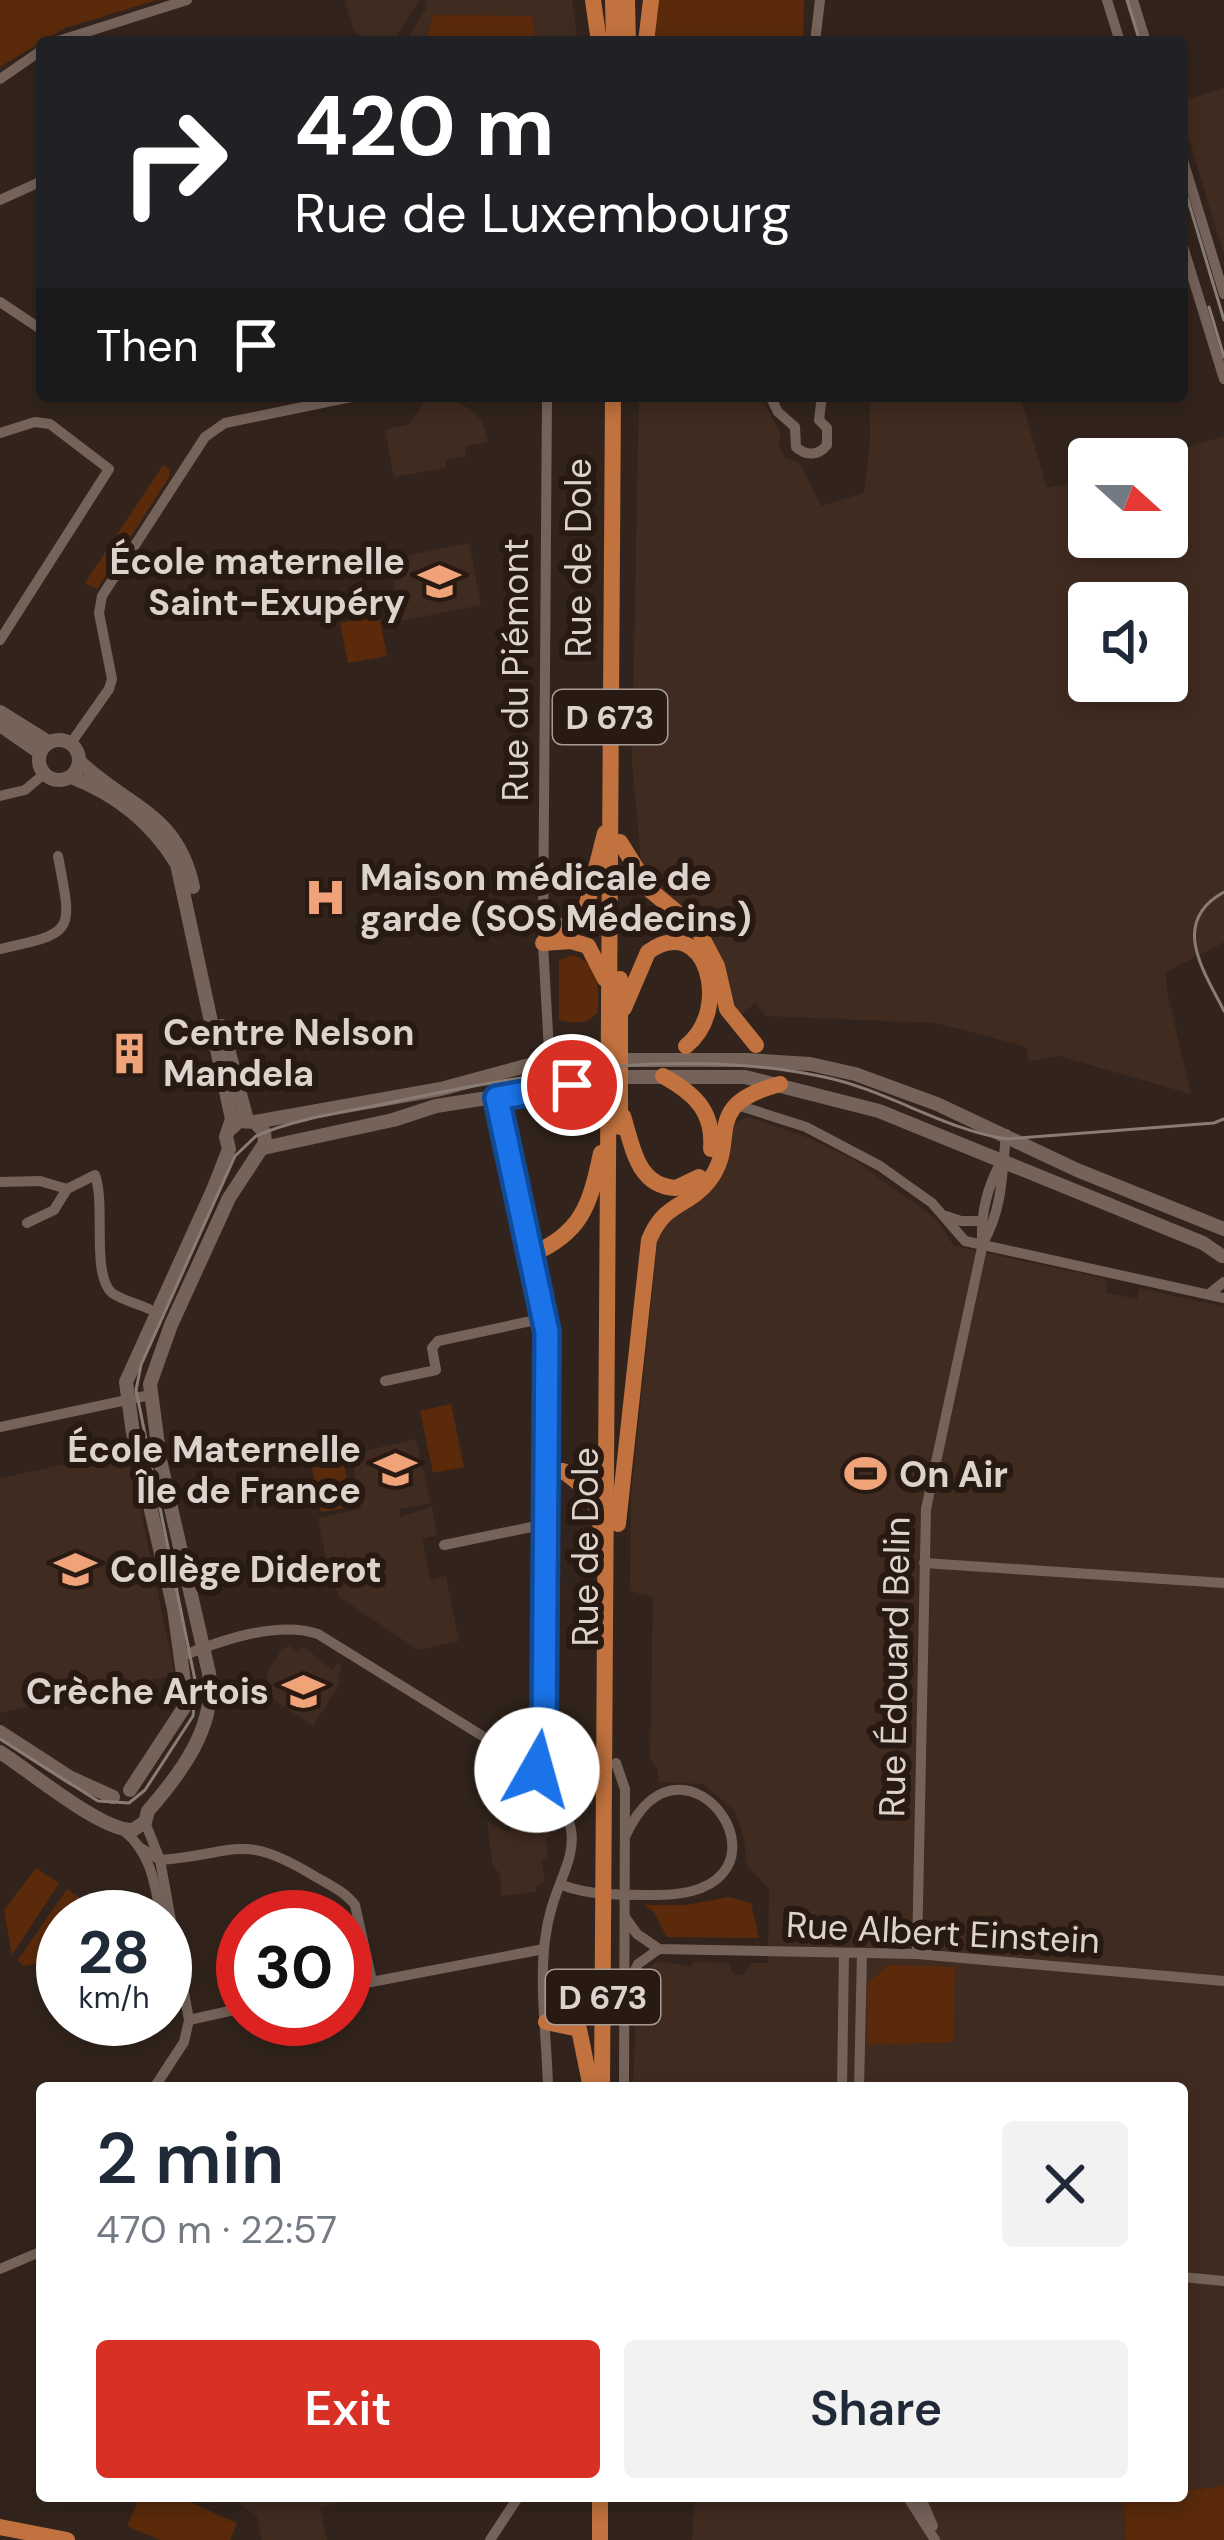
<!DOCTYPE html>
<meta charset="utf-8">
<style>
:root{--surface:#fff;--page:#f2f2f3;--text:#1f2937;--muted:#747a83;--accent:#d93025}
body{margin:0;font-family:"DM Sans",sans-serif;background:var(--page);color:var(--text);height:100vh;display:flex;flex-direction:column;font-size:45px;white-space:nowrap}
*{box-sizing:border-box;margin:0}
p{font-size:39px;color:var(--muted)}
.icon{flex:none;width:66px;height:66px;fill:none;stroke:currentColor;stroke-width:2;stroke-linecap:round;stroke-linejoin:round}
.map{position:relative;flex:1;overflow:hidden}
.side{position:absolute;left:36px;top:2082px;width:1152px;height:420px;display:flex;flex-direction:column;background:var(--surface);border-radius:12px;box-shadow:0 6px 18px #0003}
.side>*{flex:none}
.hud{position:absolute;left:36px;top:36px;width:1152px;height:366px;border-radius:12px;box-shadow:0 6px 18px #0003;background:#202124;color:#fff;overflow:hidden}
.needle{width:78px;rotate:111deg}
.fabs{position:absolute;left:1068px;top:438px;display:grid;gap:24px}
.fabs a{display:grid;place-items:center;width:120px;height:120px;border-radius:12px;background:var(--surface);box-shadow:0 6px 18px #0003;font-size:60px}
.speed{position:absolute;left:36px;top:1890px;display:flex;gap:24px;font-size:60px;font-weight:700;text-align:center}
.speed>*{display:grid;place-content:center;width:156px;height:156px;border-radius:50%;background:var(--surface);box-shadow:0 6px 18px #0003;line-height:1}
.speed small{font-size:30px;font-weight:400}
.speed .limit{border:18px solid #d22;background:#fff;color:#111}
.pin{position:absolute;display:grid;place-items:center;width:102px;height:102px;color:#fff;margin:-51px;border:6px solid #fff;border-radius:50%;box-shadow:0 3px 12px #0007}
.me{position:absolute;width:132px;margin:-66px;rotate:7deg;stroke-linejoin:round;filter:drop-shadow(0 0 9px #0008)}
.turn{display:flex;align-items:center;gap:42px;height:252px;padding:0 60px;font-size:54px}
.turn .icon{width:156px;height:156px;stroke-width:2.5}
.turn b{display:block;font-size:84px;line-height:102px}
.then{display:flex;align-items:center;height:114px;padding:0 60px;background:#0003;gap:24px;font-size:45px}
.round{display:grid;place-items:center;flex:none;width:126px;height:126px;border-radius:12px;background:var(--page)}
.headline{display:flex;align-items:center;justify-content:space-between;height:204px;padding:0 60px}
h1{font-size:72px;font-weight:600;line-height:90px}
.primary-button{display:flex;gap:24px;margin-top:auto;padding:24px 60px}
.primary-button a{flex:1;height:138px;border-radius:12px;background:var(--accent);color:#fff;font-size:48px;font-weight:600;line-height:138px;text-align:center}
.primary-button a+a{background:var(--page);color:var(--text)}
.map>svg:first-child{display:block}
</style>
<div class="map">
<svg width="1224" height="2540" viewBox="0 0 1224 2540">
<rect width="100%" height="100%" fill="#32241c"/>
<!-- built -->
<g fill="#402b20" fill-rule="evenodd">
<polygon points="345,0 419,0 393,42 370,42 354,32"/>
<polygon points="426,0 572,0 578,42 405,42 427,7"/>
<polygon points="1224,88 1224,254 1182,117 1182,101"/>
<polygon points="428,396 449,396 471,410 482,421 488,442 465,447 466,456 446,460 446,468 394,477 385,430 410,424"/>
<path d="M 639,396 L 761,396 L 781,434 L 778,443 L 785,458 L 800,463 L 821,506 L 864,493 L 870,443 L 870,396 L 1020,396 L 1047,488 L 1089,477 L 1089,537 L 1167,537 L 1167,459 L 1149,459 L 1224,436 L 1224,942 L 1166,972 L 1167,992 L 1191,1094 L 1059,1056 L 1028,1061 L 1026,1047 L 937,1023 L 766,1016 L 755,1003 L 740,1016 L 704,925 L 656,885 L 641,860 L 632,761 ZM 1089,603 L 1167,603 L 1167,681 L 1089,681 Z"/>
<polygon points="469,543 481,605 401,621 389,559"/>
<polygon points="748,1117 809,1138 853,1159 935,1218 954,1246 1107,1279 1106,1293 1137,1299 1139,1288 1224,1307 1224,2486 1182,2491 1182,2088 633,2088 637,1989 643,1974 655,1963 665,1962 691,1967 694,1962 728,1963 734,1975 743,1975 751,1963 768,1963 769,1889 747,1865 744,1838 734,1810 703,1784 658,1782 658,1769 650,1759 653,1597 630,1591 631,1493 658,1237 670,1214 719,1180 727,1157 731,1124"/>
<polygon points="416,1439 431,1503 400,1509 400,1517 432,1507 437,1535 422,1539 431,1580 446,1576 459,1641 418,1650 338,1596 334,1580 330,1580 318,1518 361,1509 351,1454"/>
<polygon points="128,1451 175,1675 0,1713 0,1478"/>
<polygon points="290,1646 298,1652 303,1646 332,1670 338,1663 342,1666 338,1676 340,1683 313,1726 273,1699 266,1674 282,1649"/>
<polygon points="544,1804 551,1837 546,1838 548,1859 542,1860 545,1882 536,1887 536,1892 501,1896 500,1875 492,1863 487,1821 508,1832 521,1819 525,1806"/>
<polygon points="205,2496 349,2496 350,2501 320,2507 327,2540 262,2540 257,2517 236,2501 212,2503"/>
<polygon points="695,2496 1137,2496 1123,2498 1126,2540 692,2540"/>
</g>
<!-- green -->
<g fill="#5a2a0a">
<polygon points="0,0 157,0 65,28 0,67"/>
<polygon points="658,0 804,0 803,42 653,42"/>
<polygon points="434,15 532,16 535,42 428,42 427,33"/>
<polygon points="163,465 169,469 169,477 97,589 85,583"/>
<polygon points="379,615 387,656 348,663 340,623"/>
<path d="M 573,955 C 601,964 598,987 598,1012 C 586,1025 576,1024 559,1020 L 559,960 Z"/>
<polygon points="451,1404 464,1467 433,1473 420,1411"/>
<polygon points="343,1461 353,1506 321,1512 312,1468"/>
<polygon points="36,1868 59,1883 12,1955 4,1910"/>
<polygon points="67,1889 79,1897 83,1917 63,1917 63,1959 23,1966 18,1960"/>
<polygon points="729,1897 751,1903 759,1938 667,1937 654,1912 644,1905 686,1905"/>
<polygon points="888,1965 955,1967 953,2042 867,2045 867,1984"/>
<polygon points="1224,2486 1224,2540 1126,2540 1123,2498 1182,2496 1182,2491"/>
<polygon points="140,2496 176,2496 237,2523 230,2540 160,2540 127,2526"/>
</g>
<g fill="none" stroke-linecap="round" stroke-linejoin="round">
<!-- minor -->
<g stroke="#75635a" stroke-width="10">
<polyline points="1107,0 1120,42"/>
<polyline points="1133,0 1146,42"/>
<polyline points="55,42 187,0"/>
<polyline points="815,42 820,0"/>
<polyline points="0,79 42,50"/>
<polyline points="1182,157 1224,294"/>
<polyline points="0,200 42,181"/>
<polyline points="1182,243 1224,379"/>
<polyline points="0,302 42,330"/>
<polyline points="547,396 543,943 551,1088"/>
<path d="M 770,396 L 778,412 L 795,427 L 796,447 C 806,456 818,456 827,445 L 827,428 L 819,420"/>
<polyline points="819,420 822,396"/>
<polyline points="0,433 35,422 50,424 109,469 0,640"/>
<polyline points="71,743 109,689 112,679 99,613 102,596 205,437 225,423 356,396"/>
<polyline points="0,796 25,790 44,774"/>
<path d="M 0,949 C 77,933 72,931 58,856"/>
<polyline points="498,1098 547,1332 544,1732 537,1770"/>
<polyline points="737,1105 806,1127 880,1166 932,1203 965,1241 1224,1298"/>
<polyline points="0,1182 40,1181 67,1189"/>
<polyline points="946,1216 961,1221 982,1221"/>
<path d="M 27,1223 L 54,1210 L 67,1189 L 95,1175 C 106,1204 91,1275 112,1293 C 122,1300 138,1304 149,1309"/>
<path d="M 982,1239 C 981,1211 988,1185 1002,1160"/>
<polyline points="1209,1294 1224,1282"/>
<polyline points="385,1381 436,1370 432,1348 438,1341 545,1318"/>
<polyline points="0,1427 150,1395"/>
<polyline points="444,1545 546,1524"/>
<polyline points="924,1563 1224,1583"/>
<path d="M 180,1657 C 219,1641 277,1620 318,1634 L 537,1770 C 605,1849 554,1861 545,1940 C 539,1988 547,2040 548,2088"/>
<polyline points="616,1763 625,1789 624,2088"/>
<polyline points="145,1822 160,1860 189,2020 184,2042 154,2088"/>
<path d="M 124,1831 C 151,1852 155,1885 161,1917"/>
<path d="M 141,1848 L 160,1860 C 239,1854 241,1831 316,1877 C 330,1885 345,1892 355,1905 L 372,1981"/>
<path d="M 562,1885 C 591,1896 623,1895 655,1895 C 816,1896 685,1705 626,1835"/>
<polyline points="625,1917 637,1934 659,1949 917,1954 1224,1981"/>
<path d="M 917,1954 L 926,1509 L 983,1243 C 1003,1208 1002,1173 1006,1134"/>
<polyline points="345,1987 544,1949"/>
<polyline points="627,1987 638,1964 659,1949"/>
<polyline points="189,2020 243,2008"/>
<polyline points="842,2088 844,1953"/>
<polyline points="859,2088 862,1953"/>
<polyline points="0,2269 42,2251"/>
<polyline points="1182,2277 1224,2281"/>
<polyline points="907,2496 935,2540"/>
<polyline points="920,2496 933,2526"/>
<polyline points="490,2540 519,2496"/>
</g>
<!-- tertiary -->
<g stroke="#75635a" stroke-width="14">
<polyline points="0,712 48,742"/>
<polyline points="0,725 39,752"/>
<circle cx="59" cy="760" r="20"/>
<path d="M 79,761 C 128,808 177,812 193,887"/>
<path d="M 71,777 C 116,794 152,823 177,864 L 232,1119 L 226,1137 L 229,1149 L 213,1190 L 126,1382 L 133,1433 L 174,1609 L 187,1703 L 130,1790"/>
<polyline points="222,1026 247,1120"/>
<polyline points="255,1122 441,1089 548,1060 747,1060 810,1064 855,1074 937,1104 1077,1170 1224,1229"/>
<polyline points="263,1148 393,1120 436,1106 571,1085 599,1077 745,1077 879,1111 1203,1243 1222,1256"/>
<polyline points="0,1732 71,1778 113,1797"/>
<path d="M 0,1752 C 30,1771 101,1831 133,1830 L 145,1822 L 148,1811 C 182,1772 217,1725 209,1673 L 160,1460 L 150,1384 L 171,1325 L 229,1198 L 265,1143 L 264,1132 L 255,1122 L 239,1121 L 228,1131"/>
</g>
<!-- primary -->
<g stroke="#c1723e" stroke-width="16">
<polyline points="593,0 599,42"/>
<polyline points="613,0 614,42"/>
<polyline points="627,0 628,42"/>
<polyline points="646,42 651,0"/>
<polyline points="620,842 650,890 698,930 717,966 727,1009 756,1045"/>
<polyline points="544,928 574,925 584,916 605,833"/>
<polyline points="543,943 571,941 588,946 605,979"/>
<polyline points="620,979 620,1127"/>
<path d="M 624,1008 L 648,952 C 706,911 733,1009 686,1046"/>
<path d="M 663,1076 C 694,1093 714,1111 711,1149"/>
<path d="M 623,1116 C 633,1148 637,1186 676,1188 L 699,1177"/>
<path d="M 530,1255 C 581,1234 590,1206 601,1153"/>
<path d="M 546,1474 L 563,1471 C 583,1486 596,1494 599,1522"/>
<path d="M 618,1524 L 649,1240 C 665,1201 687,1208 708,1182 C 742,1140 697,1106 780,1084"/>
<polyline points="546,2022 579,2029 591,2088"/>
<polyline points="602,2088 613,396"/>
<polyline points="0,2527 67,2540"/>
<polyline points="600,2540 600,2496"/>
</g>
<!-- tram -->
<g stroke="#887c75" stroke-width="3">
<polyline points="1127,0 1140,42"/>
<polyline points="1182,180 1224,320"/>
<polyline points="1209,307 1224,357"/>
<path d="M 1224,892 C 1169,922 1204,971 1224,1011"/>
<path d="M 0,1739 L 98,1801 L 129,1803 L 145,1790 L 193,1716 L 196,1685 L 136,1390 L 141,1365 L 235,1156 L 256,1136 C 299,1117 352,1111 398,1101 C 538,1072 681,1047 824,1077 C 887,1090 943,1129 1006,1139 L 1214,1123 L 1224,1119"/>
</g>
</g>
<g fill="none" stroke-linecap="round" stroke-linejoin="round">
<defs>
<polyline id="route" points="537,1770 544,1732 547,1332 497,1098 572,1085"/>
</defs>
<!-- route casing -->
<use href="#route" stroke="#114b97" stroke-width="30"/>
<!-- route -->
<use href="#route" stroke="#1a73e8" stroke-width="21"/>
</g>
<!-- icons -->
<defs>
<symbol id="school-bare" viewBox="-9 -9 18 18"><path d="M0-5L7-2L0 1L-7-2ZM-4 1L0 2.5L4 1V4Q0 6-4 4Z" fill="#f0a378" stroke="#281a13" stroke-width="2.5" paint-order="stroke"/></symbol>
<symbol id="hospital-bare" viewBox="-9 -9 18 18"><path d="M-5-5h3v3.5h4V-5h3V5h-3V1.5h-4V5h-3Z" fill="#f0a378" stroke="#281a13" stroke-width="2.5" paint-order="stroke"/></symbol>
<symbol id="building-bare" viewBox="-9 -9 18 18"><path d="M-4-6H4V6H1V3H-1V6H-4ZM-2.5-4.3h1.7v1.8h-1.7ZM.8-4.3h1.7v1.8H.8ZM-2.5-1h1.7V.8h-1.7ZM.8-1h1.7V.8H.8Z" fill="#f0a378" stroke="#281a13" stroke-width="2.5" paint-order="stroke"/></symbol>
<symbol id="stadium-bare" viewBox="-9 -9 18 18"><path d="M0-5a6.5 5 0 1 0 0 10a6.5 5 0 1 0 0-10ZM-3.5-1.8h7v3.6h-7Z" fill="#f0a378" stroke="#281a13" stroke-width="2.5" paint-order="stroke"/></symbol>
</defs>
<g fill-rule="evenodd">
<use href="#school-bare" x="410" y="552" width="59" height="59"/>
<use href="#hospital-bare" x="296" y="868" width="59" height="59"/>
<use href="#building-bare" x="100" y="1024" width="59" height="59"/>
<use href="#school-bare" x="366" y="1440" width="59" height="59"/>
<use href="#stadium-bare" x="836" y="1444" width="59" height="59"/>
<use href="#school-bare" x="46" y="1540" width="59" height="59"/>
<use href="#school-bare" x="274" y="1662" width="59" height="59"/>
</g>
<g text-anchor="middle" stroke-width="12" stroke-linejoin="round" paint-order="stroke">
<!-- shield labels -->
<g fill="#281a13" stroke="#a79c95" stroke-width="3">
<rect x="553" y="690" width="114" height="54" rx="9"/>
<rect x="546" y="1970" width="114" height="54" rx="9"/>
</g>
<g font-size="33" font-weight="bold" fill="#ddd3cd">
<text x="610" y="729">D 673</text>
<text x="603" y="2009">D 673</text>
</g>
<!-- street labels -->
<g font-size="36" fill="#ddd3cd" stroke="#281a13">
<text transform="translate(578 558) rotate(-90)" y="13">Rue de Dole</text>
<text transform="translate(515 670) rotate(-90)" y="13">Rue du Piémont</text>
<text transform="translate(585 1547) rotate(-90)" y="13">Rue de Dole</text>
<text transform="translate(894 1667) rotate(-89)" y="13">Rue Édouard Belin</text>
<text transform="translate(943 1932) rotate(3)" y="13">Rue Albert Einstein</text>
</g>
<!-- poi labels -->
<g font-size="36" font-weight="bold" fill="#ddd3cd" stroke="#281a13" text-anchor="start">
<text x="405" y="574" text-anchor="end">École maternelle<tspan x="405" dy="41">Saint-Exupéry</tspan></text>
<text x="360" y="890">Maison médicale de<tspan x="360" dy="41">garde (SOS Médecins)</tspan></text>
<text x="163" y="1045">Centre Nelson<tspan x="163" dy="41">Mandela</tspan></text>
<text x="361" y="1462" text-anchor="end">École Maternelle<tspan x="361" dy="41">Île de France</tspan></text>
<text x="899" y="1487">On Air</text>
<text x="110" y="1582">Collège Diderot</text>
<text x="269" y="1704" text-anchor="end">Crèche Artois</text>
</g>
</g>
</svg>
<div class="fabs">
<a><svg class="needle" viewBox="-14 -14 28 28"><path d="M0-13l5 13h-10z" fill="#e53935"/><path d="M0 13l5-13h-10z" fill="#747a83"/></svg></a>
<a><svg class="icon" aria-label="sound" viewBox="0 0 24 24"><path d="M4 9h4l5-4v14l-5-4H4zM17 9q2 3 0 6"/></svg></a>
</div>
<div class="speed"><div>28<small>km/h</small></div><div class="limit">30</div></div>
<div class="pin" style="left:572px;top:1085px;background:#d93025"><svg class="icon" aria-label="arrive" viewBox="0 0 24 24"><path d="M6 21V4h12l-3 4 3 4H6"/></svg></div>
<svg class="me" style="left:537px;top:1770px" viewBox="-20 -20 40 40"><circle r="19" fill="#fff"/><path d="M0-13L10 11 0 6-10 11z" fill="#1a73e8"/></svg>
<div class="hud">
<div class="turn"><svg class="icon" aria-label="right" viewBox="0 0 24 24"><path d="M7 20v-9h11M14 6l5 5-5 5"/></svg><div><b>420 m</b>Rue de Luxembourg</div></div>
<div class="then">Then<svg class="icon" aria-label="arrive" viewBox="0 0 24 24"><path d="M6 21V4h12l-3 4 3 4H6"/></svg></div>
</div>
<section class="side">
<div class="headline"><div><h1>2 min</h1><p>470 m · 22:57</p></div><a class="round"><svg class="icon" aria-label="close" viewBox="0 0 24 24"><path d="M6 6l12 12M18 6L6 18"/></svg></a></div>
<div class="primary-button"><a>Exit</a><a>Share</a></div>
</section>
</div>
